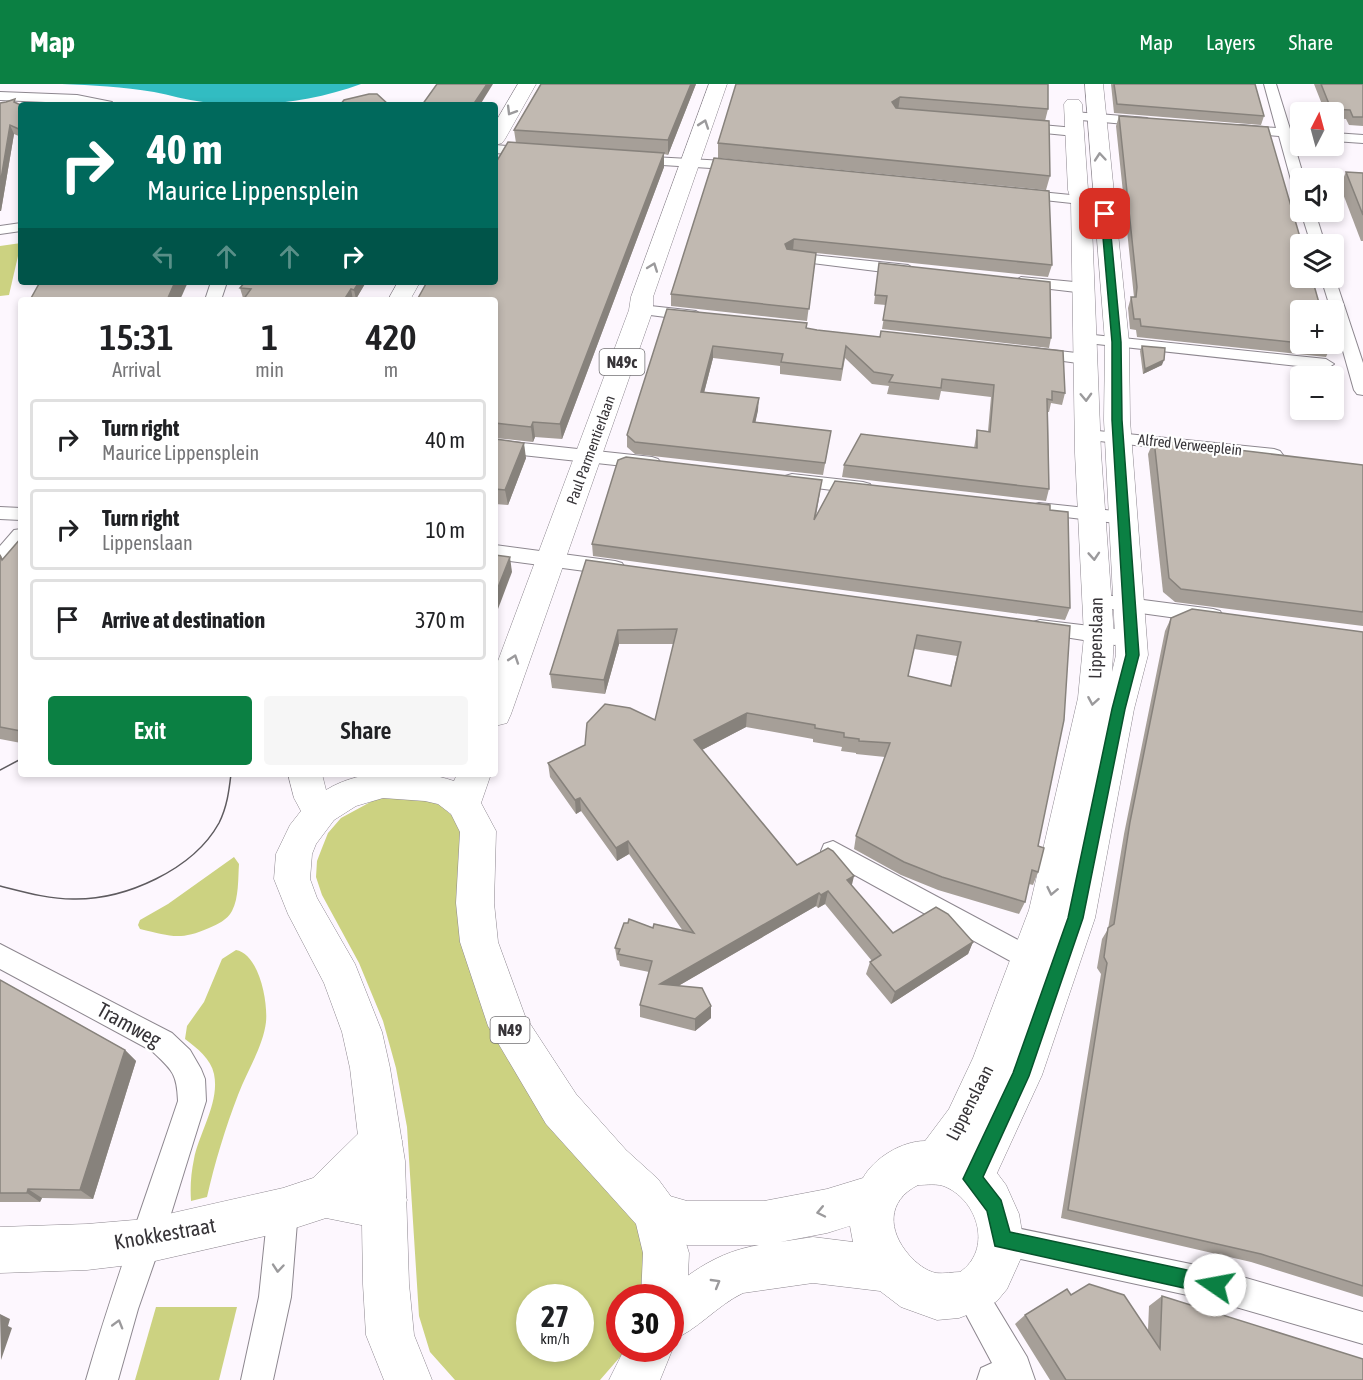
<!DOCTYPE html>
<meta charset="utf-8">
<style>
:root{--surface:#fff;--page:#f6f6f6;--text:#202124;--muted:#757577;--line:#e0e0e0;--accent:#0b8043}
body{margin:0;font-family:"Asap Condensed",sans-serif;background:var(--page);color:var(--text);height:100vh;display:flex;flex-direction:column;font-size:22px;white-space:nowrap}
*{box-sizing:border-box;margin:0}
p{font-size:20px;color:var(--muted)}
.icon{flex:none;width:33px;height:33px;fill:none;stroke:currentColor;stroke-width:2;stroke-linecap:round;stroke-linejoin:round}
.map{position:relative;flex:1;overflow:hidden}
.sheet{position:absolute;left:18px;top:213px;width:480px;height:480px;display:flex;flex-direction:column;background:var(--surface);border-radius:6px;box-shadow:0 3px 9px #0003}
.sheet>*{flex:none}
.guide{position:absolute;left:18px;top:18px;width:480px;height:183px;border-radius:6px;box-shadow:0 3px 9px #0003;background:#00695c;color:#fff;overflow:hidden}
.needle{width:39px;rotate:6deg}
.buttons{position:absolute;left:1290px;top:18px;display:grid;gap:12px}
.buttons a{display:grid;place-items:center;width:54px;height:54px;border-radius:6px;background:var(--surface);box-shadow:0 3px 9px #0003;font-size:30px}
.speed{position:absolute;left:516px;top:1200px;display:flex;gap:12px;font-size:30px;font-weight:700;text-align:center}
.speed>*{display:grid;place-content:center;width:78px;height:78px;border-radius:50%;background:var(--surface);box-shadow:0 3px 9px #0003;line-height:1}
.speed small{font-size:15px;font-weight:400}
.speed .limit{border:9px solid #d22;background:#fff;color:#111}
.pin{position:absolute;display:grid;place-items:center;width:51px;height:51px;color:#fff;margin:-26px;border-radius:12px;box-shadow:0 3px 9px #0006}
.me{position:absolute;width:66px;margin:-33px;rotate:282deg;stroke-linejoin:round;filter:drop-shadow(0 0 4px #0008)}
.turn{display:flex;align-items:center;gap:21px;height:126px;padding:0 30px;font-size:27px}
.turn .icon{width:78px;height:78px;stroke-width:2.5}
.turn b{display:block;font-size:42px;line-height:51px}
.lanes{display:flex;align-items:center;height:57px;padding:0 30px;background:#0003;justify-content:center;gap:30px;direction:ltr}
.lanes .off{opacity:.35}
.eta{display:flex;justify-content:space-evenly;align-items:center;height:102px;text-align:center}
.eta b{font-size:36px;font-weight:600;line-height:42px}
.action{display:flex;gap:12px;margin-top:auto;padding:12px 30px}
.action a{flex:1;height:69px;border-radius:6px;background:var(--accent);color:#fff;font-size:24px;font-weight:600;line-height:69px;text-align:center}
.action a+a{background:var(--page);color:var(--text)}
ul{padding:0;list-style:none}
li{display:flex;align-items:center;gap:18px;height:81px;margin:0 12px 9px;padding:0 18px;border:3px solid var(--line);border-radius:6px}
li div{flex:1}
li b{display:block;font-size:22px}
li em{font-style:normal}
header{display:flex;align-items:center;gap:36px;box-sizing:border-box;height:84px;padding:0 30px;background:var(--accent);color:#fff}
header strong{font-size:28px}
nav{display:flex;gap:33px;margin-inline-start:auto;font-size:21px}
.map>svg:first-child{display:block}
</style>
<header>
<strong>Map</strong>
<nav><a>Map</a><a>Layers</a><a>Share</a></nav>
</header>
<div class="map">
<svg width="1363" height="1296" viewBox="0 0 1363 1296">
<rect width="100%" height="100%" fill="#fdf7fe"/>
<!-- green -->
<g fill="#ccd281" fill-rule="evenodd">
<polygon points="21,159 9,211 0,212 0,162"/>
<path d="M 402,712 L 418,713 L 440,721 L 457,736 L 464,754 L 472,867 L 645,1155 L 645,1213 L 620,1214 L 620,1264 L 627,1265 L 600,1296 L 455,1296 L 430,1268 L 419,1232 L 407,1043 L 396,984 L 383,937 L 359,879 L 322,811 L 316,793 L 317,777 L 322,764 L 328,749 L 341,734 L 376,715 ZM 530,1214 L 580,1214 L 580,1264 L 530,1264 Z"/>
<path d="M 234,773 L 239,780 C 238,794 239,814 232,827 C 227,836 218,840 209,844 C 179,857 171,852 140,845 L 138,841 L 140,836 L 168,820 Z"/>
<path d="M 236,866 C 259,870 268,917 266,938 C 263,963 247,987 238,1011 C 225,1045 215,1078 207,1113 L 191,1117 C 190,1103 191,1089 194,1075 C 199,1049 220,1018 214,990 C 211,975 197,964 185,955 L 187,942 L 204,918 L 222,875 Z"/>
<polygon points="156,1223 237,1223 219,1296 135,1296"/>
</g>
<!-- water -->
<path fill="#32bcc2" d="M 62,0 L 361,0 C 311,18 257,25 203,18 C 186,16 170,11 154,8 C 123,3 92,1 62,0 Z"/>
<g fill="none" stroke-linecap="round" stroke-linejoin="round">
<defs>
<g id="street">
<polygon points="1264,0 1276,0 1290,45 1300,46 1300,54 1292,53 1304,94 1300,94 1300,107 1293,103 1279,52 1240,49 1234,45 1240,41 1276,44"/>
<polygon points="0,8 77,11 112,18 114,21 0,16"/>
<polygon points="1074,28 1147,34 1153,38 1147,42 1070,35 1068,32"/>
<polygon points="1019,39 1075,44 1081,48 1075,52 1014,46 1013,43 1014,40"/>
<polygon points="1334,49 1363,51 1363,59 1334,57"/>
<polygon points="495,61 533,64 540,68 533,72 495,69"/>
<polygon points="635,72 743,78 750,82 743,86 630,79 628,76"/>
<polygon points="1020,106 1081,112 1088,116 1081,120 1015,113 1013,110"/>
<polygon points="1301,128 1315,128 1325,160 1311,160"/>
<polygon points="21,139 21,147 0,150 0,142"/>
<polygon points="793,169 908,181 916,186 908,191 788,176 786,173"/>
<polygon points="1334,191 1363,279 1363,311 1357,310 1354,306 1334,235 1334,226 1331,226 1321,194 1334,194"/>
<polygon points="1021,193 1085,199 1093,204 1085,209 1016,201 1013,198"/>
<polygon points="211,198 227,198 221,216 205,216"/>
<polygon points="641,221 696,227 704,232 696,237 635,229 633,226 635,223"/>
<polygon points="1084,250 1326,275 1334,280 1326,285 1078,258 1076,255"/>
<polygon points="1033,264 1085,270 1093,275 1085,280 1027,272 1025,269"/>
<polygon points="1088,346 1274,365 1280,367 1283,371 1280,375 1274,377 1082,355 1079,351 1082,347"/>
<polygon points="495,356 652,373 658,375 661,379 658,383 652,385 495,368"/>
<polygon points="792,390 863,398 870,400 872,404 870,408 863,410 785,400 783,396 785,392"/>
<polygon points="1039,419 1124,428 1131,430 1134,434 1131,438 1124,440 1032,429 1030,425 1032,421"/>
<polygon points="0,423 21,424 21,436 0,435"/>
<polygon points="21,445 21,463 7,480 0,482 0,462 14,446"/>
<polygon points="495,461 615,477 622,479 625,484 622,489 615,491 495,475"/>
<polygon points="1097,510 1213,525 1220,527 1223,532 1220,537 1213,539 1090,522 1087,517 1090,512"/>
<polygon points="1040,536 1115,545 1122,548 1125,553 1122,558 1115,561 1033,548 1030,543 1033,538"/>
<polygon points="833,757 1050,873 1054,881 1050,889 1041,893 1032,889 824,774 821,767 824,760"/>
<path d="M 0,860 L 172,949 L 190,966 L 201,985 L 205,995 L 206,1017 L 170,1133 L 138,1225 L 118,1296 L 86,1296 C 113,1202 147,1110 178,1017 C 177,989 172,986 152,967 L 0,885 Z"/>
<polygon points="283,1111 294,1115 298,1126 291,1213 273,1296 241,1296 259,1213 268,1126 272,1115"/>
<polygon points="1002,1141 1215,1185 1363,1228 1363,1260 1215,1217 1002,1171 991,1167 987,1156 991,1145"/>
<polygon points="970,1192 981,1197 1027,1273 1035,1296 977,1296 981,1284 992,1279 954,1208 959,1197"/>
</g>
<g id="secondary">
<path d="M 1085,0 L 1103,0 L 1129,258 L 1130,336 L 1148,571 L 1134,625 L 1095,834 L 1042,991 L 997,1089 L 1006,1101 L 1019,1130 L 1024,1160 L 1021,1174 L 1007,1205 L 997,1217 L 985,1224 L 959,1234 L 937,1236 L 901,1223 L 880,1207 L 813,1199 L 743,1209 C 716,1222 698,1246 670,1257 L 670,1214 L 659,1214 C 691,1188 717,1168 759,1161 L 687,1161 L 640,1146 L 634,1130 L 640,1114 L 656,1108 L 687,1117 L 764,1117 L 827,1105 L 863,1094 C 874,1074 902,1057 925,1057 L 949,1025 L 973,974 L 1029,826 L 1078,614 L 1084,552 L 1075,369 L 1071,116 L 1068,106 L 1064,20 L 1067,16 L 1079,16 L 1082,20 L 1088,106 L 1091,116 L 1101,369 L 1114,552 L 1112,588 L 1116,571 L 1104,336 L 1105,258 ZM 918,1101 C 926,1101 938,1099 946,1103 C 979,1118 992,1166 960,1188 C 953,1188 944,1190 936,1189 C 926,1187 916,1179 909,1171 C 888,1147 886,1117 918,1101 ZM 850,1142 L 853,1158 L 813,1153 L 780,1158 L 827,1149 Z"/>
<polygon points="381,1036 396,1042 402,1057 396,1072 373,1095 385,1094 401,1100 407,1116 401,1132 385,1138 361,1141 326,1134 283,1148 146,1179 87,1186 0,1189 0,1143 87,1140 146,1135 283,1104 313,1094 366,1042"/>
</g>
<g id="primary">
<polygon points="518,0 536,0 505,55 502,59 495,61 495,39"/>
<polygon points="709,0 727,0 653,213 653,226 511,630 507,639 495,642 495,585 629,226 631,213"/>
<polygon points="398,198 420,198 410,216 388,216"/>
<path d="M 288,690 L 322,690 L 326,706 C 361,684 416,684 454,697 L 457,690 L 491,690 L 481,719 L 496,747 L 494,819 L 498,858 L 525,932 L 576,1010 L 626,1066 L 658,1095 L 672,1114 L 689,1169 L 687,1214 L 680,1230 L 670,1234 L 670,1214 L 641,1214 L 643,1169 L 636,1140 L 546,1040 L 488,942 L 460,858 L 456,819 L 460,748 L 451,730 L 438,720 L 425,717 L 383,714 L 356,722 L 334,736 L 316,760 L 312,770 L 310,795 L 317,814 L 355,880 L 382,948 L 390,984 L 405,1077 L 409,1200 L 414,1251 L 432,1296 L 384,1296 L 366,1251 L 363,1200 L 361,1077 L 350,984 L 342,948 L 324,899 L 288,830 L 274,795 L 276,770 L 290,741 L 301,727 L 294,714 Z"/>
<polygon points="670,1259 673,1264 660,1296 609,1296 625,1264 670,1264"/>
</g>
</defs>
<!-- street casing -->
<use href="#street" stroke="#8d878f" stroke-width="2"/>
<!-- secondary casing -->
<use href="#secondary" stroke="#8d878f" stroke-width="1"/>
<!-- primary casing -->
<use href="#primary" stroke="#8d878f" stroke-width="1"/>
<!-- street -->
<use href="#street" fill="#fff" fill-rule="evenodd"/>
<!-- secondary -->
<use href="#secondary" fill="#fff" fill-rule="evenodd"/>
<!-- primary -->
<use href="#primary" fill="#fff" fill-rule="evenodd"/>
<!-- tram -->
<g stroke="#5e5b5f" stroke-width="1.5">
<polyline points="0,686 21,675"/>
<path d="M 0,802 C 24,808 48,815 73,815 C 125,816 193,786 219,739 C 227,723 229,707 231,690"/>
</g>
</g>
<!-- wall -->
<g fill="#a69f98" fill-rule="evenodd">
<polygon points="696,0 668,71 664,70 664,83 562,355 535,353 533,358 495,354 495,216 516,59 514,46"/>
<polygon points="736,0 1048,0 1048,25 1045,37 1050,92 1046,106 718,74 718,59"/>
<polygon points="1111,0 1255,0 1264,32 1261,41 1114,29"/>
<polygon points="1314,0 1363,0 1363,42 1349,41 1346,35 1334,34 1334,28 1325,28"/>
<polygon points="0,19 16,19 21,21 21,53 14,50 1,127"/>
<polygon points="1119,32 1300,226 1300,260 1330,260 1331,262 1326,273 1137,253 1136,246 1130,245 1128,224 1131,213 1134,213 1116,42"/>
<polygon points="714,74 1052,181 1048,193 816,169 807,237 671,222 671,210"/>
<polygon points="1346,88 1363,89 1363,157 1361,157 1340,102"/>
<polygon points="879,179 1051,254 1049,264 882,245 886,221 874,220"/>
<polygon points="366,198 356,215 243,214 240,204"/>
<polygon points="667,225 806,244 1065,309 1062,321 1051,319 1049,328 1048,328 1049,405 1046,417 842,393 844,381 974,364 977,346 988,347 991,313 941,307 939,316 887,310 889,302 872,300 845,274 841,297 780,290 780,282 713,274 704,309 758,326 755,338 831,347 823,391 635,370 627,363 627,351"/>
<polygon points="1142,262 1162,281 1143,290 1140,267"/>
<polygon points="495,355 526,374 508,421 495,420"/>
<polygon points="1154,356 1363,381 1363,542 1175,518 1163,508 1148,370"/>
<polygon points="820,408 816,433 1050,426 1070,524 1065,536 593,472 592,460"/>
<polygon points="21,454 21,659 0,655 0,470 3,475"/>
<path d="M 586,476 L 1070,542 L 1038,762 L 1038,788 L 1033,801 L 1029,800 L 1025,818 L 1019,830 L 938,806 L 901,791 L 854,765 L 856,752 L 885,673 L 856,670 L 856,669 L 841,667 L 842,663 L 813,658 L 813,655 L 746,643 L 702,666 L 797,781 L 851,801 L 893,849 L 973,858 L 968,870 L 891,920 L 866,890 L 870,878 L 872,877 L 825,820 L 818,824 L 816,822 L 678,902 L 711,922 L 711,934 L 695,947 L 640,933 L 640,921 L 649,888 L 620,882 L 619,877 L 617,876 L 615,864 L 653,844 L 683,847 L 629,770 L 617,777 L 581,727 L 576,730 L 550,693 L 548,679 L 655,636 L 674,560 L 619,560 L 605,610 L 552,604 L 550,590 ZM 914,565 L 957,572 L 950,602 L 908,592 Z"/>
<polygon points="1171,534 1363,548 1363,1213 1251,1178 1061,1134 1101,890 1097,884 1102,855 1108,845 1124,750 1165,547"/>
<polygon points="0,896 125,966 136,977 93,1115 42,1114 40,1118 0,1118"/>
<polygon points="1071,1211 1148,1246 1149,1222 1162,1212 1363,1296 1050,1296 1015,1240 1025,1231"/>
</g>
<!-- shaded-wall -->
<g fill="#87827c">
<polygon points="487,0 493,0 480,21 473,21"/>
<polygon points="691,0 696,0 668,71 668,56"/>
<polygon points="900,13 898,27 890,32 892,18"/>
<polygon points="10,41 14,50 1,127 0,127 0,101"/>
<polygon points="664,69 664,83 562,355 560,340"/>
<polygon points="794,155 793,167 784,172 785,160"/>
<polygon points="175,198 188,198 180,216 167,216"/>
<polygon points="359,198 366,198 356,215 354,206"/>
<polygon points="351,205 353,216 344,216"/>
<polygon points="713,262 713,274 701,320 701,308"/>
<polygon points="1164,276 1162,281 1143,290 1145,285"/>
<polygon points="759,314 758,326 753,350 753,338"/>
<polygon points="533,338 535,353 533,358 531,343"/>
<polygon points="524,359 526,374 508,421 505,406"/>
<polygon points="510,473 512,488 495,533 495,511"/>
<polygon points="618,546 619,560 605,610 604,596"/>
<polygon points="747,629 746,643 694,670 694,656"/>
<polygon points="580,714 581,727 576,730 575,716"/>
<polygon points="628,757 629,770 617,777 616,764"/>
<polygon points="854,792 851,805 847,796"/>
<polygon points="828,807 825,820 818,824 821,811"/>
<polygon points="819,809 816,822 661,912 660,900"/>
<polygon points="973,858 968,870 891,920 895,908"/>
<polygon points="711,922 711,934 695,947 695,935"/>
<polygon points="125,966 136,977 93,1115 80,1106"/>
<polygon points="28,1105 42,1114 40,1118 27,1109"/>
<polygon points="0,1230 10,1235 8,1242 12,1244 1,1276"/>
</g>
<!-- building -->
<g fill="#c1b9b1" stroke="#87827c" stroke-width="1.5" fill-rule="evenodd">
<polygon points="437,0 487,0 473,21 422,21"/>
<polygon points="541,0 691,0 668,56 514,46"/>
<polygon points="736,0 1048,0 1048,25 900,13 892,18 896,24 1049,37 1050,92 718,59"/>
<polygon points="1114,0 1255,0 1264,32 1117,20"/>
<polygon points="1321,0 1363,0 1363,33 1353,33 1350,26 1331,25"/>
<polygon points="369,10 377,10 389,21 340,21 344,16"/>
<polygon points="15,15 14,18 21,21 21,46 10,41 0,101 0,19 6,18"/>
<polygon points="1119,32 1268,43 1302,160 1300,160 1300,194 1312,194 1321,226 1300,226 1300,259 1141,242 1140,235 1134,235 1131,213 1136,213 1137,203"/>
<polygon points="508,58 664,69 560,340 533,338 531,343 495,339 495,216 417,216 427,198 495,198 495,80"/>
<polygon points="714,74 1049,107 1052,181 794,155 785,160 787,165 816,169 809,225 671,210"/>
<polygon points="1346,88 1363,89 1363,131"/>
<polygon points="879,179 1050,198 1051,254 883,236 887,212 875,211"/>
<polygon points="40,198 175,198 167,216 30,216"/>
<polygon points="245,198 359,198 354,206 351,205 344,216 243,216 251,205 240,204"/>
<polygon points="667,225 807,239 806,244 817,246 880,253 881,247 1063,267 1065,309 1052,307 1052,316 1047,315 1049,405 844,381 861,350 977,364 977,346 990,348 994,301 942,295 941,304 889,298 893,291 874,288 846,262 842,285 781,278 783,270 713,262 701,308 759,314 753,338 831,347 825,379 635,358 627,351"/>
<polygon points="1308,260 1330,260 1331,262"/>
<polygon points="1142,262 1165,264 1164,276 1145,285"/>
<polygon points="495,355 524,359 505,406 495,405"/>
<polygon points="1154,356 1363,381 1363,528 1181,505 1169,494"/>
<polygon points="626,373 822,396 814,436 835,397 1050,421 1050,426 1068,428 1070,524 592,460 618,376"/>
<polygon points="21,454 21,647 0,643 0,471 2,476"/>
<polygon points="495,471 510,473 495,511"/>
<path d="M 586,476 L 1070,542 L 1064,636 L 1038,762 L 1044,764 L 1038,788 L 1032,786 L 1025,818 L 942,793 L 904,778 L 856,752 L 890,659 L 859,657 L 859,655 L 844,653 L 844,649 L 815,644 L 815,641 L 747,629 L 694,656 L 797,781 L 828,764 L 833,767 L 854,792 L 847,796 L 893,849 L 936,823 L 948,830 L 973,858 L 895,908 L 870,878 L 881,871 L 828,807 L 821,811 L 819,809 L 660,900 L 702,904 L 711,922 L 695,935 L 640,921 L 652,877 L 618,870 L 620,865 L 615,864 L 624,839 L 628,839 L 629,835 L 653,844 L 654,840 L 694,849 L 628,757 L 616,764 L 580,714 L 575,716 L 548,679 L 585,661 L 587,639 L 605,620 L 630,624 L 655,636 L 677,545 L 618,546 L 604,596 L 550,590 ZM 917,551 L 961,558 L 951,602 L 908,592 Z"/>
<polygon points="1192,525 1363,548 1363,1202 1261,1170 1068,1126 1107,879 1104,873 1108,844 1114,840 1130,738 1171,534"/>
<polygon points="0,896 125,966 80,1106 28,1105 27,1109 0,1109"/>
<polygon points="1089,1200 1124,1211 1160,1265 1162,1212 1363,1275 1363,1296 1066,1296 1025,1231 1067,1205 1071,1211"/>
</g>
<!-- one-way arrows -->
<defs><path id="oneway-chevron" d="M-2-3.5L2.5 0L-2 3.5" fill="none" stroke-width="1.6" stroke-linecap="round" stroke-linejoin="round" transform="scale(1.5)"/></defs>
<g stroke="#9b9a9c">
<use href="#oneway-chevron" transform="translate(511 27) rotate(121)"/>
<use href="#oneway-chevron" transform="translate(704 40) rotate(-71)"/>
<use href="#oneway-chevron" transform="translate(1100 73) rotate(-95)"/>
<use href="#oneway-chevron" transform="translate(653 183) rotate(-70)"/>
<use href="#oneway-chevron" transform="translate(1086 313) rotate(88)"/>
<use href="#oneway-chevron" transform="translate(1094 472) rotate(86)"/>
<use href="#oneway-chevron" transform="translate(514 575) rotate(-71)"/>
<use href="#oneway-chevron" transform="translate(1093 617) rotate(100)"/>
<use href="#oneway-chevron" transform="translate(1052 807) rotate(102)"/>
<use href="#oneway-chevron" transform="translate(821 1128) rotate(168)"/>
<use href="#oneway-chevron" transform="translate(278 1184) rotate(95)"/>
<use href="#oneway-chevron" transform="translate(716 1199) rotate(-30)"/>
<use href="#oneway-chevron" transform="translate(118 1240) rotate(-74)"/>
</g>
<!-- route -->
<polygon fill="#0b8043" stroke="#07532c" stroke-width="1.5" points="1105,127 1109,130 1121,258 1122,336 1139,571 1125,625 1083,834 1029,992 983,1093 1001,1116 1010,1148 1215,1192 1221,1194 1224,1201 1221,1208 1215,1211 995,1162 987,1127 963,1095 1013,989 1068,834 1112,625 1126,571 1112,336 1112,258 1101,130"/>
<g text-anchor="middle" stroke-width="4.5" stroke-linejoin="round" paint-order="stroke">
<!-- far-street labels -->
<g font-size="15" fill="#373438" stroke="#fff">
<text transform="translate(1190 361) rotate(6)" y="5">Alfred Verweeplein</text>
<text transform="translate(591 366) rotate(-70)" y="5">Paul Parmentierlaan</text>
</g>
<!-- shield labels -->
<g fill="#fff" stroke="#737174" stroke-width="1.5">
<rect x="599.5" y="265" width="45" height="26" rx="4.5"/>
<rect x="490.5" y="933" width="39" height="26" rx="4.5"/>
</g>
<g font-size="16" font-weight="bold" fill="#373438">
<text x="622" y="284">N49c</text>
<text x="510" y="952">N49</text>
</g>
<!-- street labels -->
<g font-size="18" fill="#373438" stroke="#fff">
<text transform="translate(1096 554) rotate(-89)" y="6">Lippenslaan</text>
<text transform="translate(970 1019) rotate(-63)" y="6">Lippenslaan</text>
</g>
<!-- near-street labels -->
<g font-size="21" fill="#373438" stroke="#fff">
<text transform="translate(129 941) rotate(29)" y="7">Tramweg</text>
<text transform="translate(165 1150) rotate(-10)" y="7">Knokkestraat</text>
</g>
</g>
</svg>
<div class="buttons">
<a><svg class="needle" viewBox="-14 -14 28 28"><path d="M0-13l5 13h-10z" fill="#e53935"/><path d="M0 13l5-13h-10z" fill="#757577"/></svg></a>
<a><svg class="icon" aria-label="sound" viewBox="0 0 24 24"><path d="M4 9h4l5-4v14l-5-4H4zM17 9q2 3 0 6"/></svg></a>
<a><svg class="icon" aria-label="layers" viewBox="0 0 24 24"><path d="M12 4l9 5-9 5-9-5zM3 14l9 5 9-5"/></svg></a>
<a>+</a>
<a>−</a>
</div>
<div class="speed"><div>27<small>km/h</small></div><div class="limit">30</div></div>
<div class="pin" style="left:1105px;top:130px;background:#d93025"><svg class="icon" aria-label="arrive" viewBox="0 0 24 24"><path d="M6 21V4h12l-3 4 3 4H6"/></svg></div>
<svg class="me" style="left:1215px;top:1201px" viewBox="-20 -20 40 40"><circle r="19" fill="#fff"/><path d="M0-13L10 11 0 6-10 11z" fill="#0b8043"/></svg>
<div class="guide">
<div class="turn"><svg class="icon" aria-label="right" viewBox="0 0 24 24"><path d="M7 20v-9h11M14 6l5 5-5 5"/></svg><div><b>40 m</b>Maurice Lippensplein</div></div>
<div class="lanes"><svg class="icon off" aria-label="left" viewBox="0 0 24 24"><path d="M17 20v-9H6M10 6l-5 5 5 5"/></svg><svg class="icon off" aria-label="ahead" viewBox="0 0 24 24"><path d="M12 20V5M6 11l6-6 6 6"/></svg><svg class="icon off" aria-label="ahead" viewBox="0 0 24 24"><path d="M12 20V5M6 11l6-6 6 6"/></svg><svg class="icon" aria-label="right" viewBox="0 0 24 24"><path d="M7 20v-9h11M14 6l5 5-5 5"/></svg></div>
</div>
<section class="sheet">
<div class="eta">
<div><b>15:31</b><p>Arrival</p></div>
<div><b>1</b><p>min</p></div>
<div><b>420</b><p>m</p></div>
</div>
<ul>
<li><svg class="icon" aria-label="right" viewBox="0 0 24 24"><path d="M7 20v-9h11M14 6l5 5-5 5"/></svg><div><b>Turn right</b><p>Maurice Lippensplein</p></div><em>40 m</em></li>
<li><svg class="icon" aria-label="right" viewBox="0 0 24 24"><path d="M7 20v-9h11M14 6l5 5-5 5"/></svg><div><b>Turn right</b><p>Lippenslaan</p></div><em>10 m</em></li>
<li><svg class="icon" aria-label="arrive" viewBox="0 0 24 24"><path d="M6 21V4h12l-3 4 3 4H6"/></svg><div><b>Arrive at destination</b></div><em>370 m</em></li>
</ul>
<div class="action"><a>Exit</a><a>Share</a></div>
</section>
</div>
